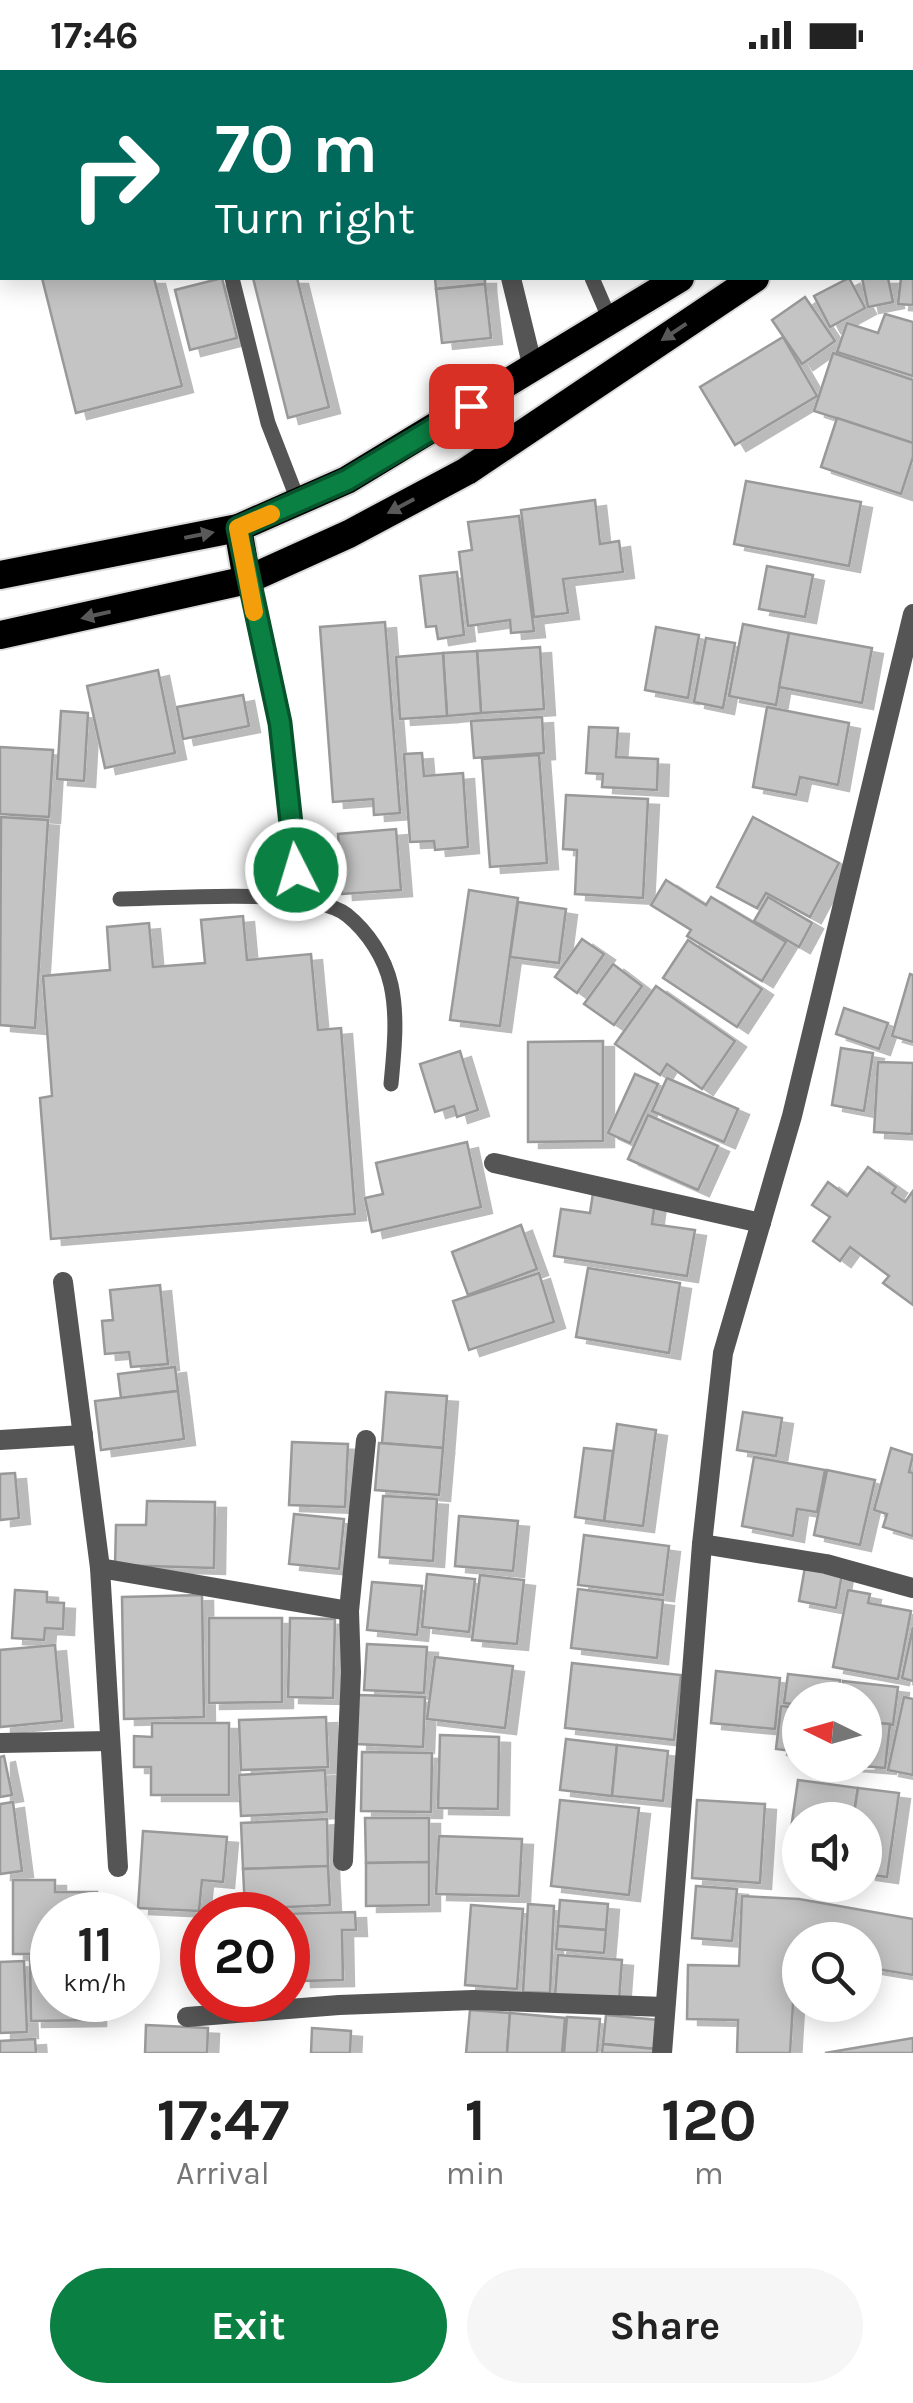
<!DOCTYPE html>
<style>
:root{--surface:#fff;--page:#f6f6f6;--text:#222;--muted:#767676;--accent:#0b8043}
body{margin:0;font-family:Karla,sans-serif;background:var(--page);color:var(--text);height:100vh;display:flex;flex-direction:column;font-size:38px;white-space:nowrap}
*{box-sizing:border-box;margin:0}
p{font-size:32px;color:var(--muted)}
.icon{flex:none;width:55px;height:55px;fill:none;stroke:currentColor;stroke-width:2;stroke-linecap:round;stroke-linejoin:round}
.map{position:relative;height:1983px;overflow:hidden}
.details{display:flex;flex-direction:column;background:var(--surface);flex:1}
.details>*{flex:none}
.top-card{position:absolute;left:0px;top:0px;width:915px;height:210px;box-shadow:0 5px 25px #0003;background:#00695c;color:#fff;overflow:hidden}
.needle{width:65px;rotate:275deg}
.fabs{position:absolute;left:782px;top:1612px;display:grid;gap:20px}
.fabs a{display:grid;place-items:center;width:100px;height:100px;border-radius:50%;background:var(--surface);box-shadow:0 5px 25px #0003;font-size:50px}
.speed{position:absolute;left:30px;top:1822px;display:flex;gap:20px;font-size:50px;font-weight:700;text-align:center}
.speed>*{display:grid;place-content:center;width:130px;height:130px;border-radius:50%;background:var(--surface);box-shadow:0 5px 25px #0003;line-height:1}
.speed small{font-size:25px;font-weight:400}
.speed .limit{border:15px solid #d22;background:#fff;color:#111}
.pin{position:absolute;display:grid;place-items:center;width:85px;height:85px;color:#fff;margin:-42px;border-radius:20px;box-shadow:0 5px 15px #0006}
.me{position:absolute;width:110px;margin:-55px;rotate:355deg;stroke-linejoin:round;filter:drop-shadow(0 0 8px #0008)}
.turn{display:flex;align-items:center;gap:35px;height:210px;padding:0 50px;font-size:45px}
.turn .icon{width:130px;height:130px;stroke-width:2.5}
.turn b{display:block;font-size:70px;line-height:85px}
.eta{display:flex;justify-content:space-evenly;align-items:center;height:170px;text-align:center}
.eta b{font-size:60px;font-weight:700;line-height:70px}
.cta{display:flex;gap:20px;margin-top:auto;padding:20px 50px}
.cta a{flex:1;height:115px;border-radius:60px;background:var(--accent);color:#fff;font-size:40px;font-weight:700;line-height:115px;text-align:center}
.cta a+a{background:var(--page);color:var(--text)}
.status{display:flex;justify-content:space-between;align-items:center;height:70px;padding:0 50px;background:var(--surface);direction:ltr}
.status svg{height:28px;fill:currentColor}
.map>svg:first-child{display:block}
</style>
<div class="status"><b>17:46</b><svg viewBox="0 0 49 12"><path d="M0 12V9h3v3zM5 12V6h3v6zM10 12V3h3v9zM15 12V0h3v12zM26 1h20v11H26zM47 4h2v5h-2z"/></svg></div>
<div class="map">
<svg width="913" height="1983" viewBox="0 0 913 1983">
<defs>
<filter id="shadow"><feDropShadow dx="11" dy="6" stdDeviation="0" flood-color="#0004"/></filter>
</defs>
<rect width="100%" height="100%" fill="#fff"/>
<!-- building -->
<g fill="#c4c4c4" stroke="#999" stroke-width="2.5" filter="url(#shadow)">
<polygon points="615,0 685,0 615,2"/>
<polygon points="778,0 842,0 843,2 779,2"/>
<polygon points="913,171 913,235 898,234 901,208 912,208"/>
<polygon points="42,208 154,208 182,316 76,343"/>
<polygon points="222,208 237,268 190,280 175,220"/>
<polygon points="253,208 297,208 329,337 288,348"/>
<polygon points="435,208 485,208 485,214 436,219"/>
<polygon points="849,208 865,238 830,257 814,226"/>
<polygon points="862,208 888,208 893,232 868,237"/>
<polygon points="485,214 491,268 442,273 436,219"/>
<polygon points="805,227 835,271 802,294 772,250"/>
<polygon points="885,244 913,252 913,306 837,282 847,253 878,263"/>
<polygon points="783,267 817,326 735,375 700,317"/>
<polygon points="833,283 913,310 913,373 814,341"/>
<polygon points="837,348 913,373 913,387 901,424 821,397"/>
<polygon points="746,411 861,432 849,496 734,474"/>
<polygon points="595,430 600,474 619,471 623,502 563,509 568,543 534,547 521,440"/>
<polygon points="519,446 534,561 511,563 510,550 468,556 459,482 472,480 468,452"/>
<polygon points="767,496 813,505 805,547 759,539"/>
<polygon points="457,502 464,565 438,569 436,556 426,557 420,506"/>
<polygon points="385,552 400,743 374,745 373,729 333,732 320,557"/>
<polygon points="743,554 789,563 776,635 729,626"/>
<polygon points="656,557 699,565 688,628 645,620"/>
<polygon points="789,563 872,578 862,633 779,617"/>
<polygon points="706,568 735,573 723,638 694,632"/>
<polygon points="540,577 544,639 481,643 477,581"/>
<polygon points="477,581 481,643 447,646 443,583"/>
<polygon points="443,583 447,646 400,649 396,587"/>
<polygon points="158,600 175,683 105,698 87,616"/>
<polygon points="243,625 249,656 183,669 177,637"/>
<polygon points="767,637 849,653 838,715 800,707 796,725 753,717"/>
<polygon points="61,641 88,643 84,711 57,709"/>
<polygon points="542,647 544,683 474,688 471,651"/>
<polygon points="589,657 618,658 616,687 658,689 657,720 602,717 603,704 586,703"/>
<polygon points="0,677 53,680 49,747 0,744"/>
<polygon points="422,683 424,706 463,703 468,777 435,780 434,771 410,772 404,684"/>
<polygon points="539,685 547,793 490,797 482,689"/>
<polygon points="566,725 648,729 643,828 575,824 577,780 563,779"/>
<polygon points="1,747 48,750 35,958 0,955"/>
<polygon points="753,747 839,793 810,847 766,823 757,838 717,817"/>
<polygon points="396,759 401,820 342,824 338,764"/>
<polygon points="666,810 706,835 711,827 786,872 762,911 687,866 691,860 651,835"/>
<polygon points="469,820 518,828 500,956 450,950"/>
<polygon points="768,827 812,853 799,877 754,851"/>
<polygon points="518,832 566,839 559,893 510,887"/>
<polygon points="243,846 247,890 311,884 318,960 341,958 355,1144 51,1169 40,1028 52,1026 43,906 110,900 107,857 149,853 153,897 205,893 201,850"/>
<polygon points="582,869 604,884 577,923 555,907"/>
<polygon points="688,870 762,919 737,957 663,908"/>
<polygon points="613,894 642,916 614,955 584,934"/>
<polygon points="910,904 913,905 913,972 892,966"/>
<polygon points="656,916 735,971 702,1019 667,994 660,1005 615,974"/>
<polygon points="844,938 888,953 879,979 836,964"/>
<polygon points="603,971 603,1071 528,1072 528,972"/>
<polygon points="841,978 873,983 864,1041 832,1035"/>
<polygon points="460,981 478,1040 457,1047 454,1036 435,1042 420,994"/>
<polygon points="878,992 913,993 912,1064 874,1062"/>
<polygon points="635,1004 658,1014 630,1073 608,1063"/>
<polygon points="667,1008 738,1039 724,1072 652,1041"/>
<polygon points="648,1045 718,1076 698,1120 628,1089"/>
<polygon points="467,1072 481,1137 372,1162 365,1128 383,1124 376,1093"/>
<polygon points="868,1097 896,1117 892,1123 905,1132 913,1121 913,1235 883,1213 889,1206 850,1177 840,1191 813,1171 830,1147 812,1135 828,1112 847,1126"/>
<polygon points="593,1123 655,1132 652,1154 695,1160 687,1206 554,1186 561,1139 590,1143"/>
<polygon points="521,1155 537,1199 468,1225 452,1182"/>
<polygon points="588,1198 680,1213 669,1283 576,1267"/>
<polygon points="539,1203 554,1252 469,1280 453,1231"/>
<polygon points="160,1215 168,1294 131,1297 129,1282 105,1284 102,1251 113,1250 110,1220"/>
<polygon points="175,1297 178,1321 121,1328 118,1304"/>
<polygon points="178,1321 184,1369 101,1380 95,1331"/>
<polygon points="386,1322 447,1326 443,1378 382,1373"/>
<polygon points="743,1342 782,1348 776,1386 737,1380"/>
<polygon points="617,1354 656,1360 643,1456 604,1451"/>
<polygon points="292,1372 348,1374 345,1437 289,1435"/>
<polygon points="379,1373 443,1378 439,1425 375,1420"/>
<polygon points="584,1378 613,1381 604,1451 575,1447"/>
<polygon points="891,1378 913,1385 909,1402 913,1403 913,1466 883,1457 887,1444 874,1440"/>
<polygon points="754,1387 825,1400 817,1442 797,1439 793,1466 742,1456"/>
<polygon points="827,1400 875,1410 860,1475 814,1465"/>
<polygon points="15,1403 19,1448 0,1450 0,1404"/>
<polygon points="383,1426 437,1429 433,1491 379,1487"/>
<polygon points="147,1431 215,1432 214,1498 115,1495 116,1455 146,1455"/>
<polygon points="294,1444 344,1449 339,1499 289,1494"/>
<polygon points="459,1446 518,1451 513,1501 455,1496"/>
<polygon points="584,1465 669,1476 663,1525 578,1515"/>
<polygon points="805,1497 842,1504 836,1538 799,1531"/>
<polygon points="427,1504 475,1509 469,1562 422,1557"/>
<polygon points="480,1505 524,1510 517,1574 472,1570"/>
<polygon points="372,1512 422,1516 417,1565 367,1560"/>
<polygon points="578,1519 663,1530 657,1588 571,1578"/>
<polygon points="15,1520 47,1522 47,1532 64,1533 63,1559 45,1558 44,1570 12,1568"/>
<polygon points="848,1520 870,1524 868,1533 911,1541 898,1609 833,1597"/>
<polygon points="202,1525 204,1647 124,1649 122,1527"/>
<polygon points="209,1548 282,1548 282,1632 209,1633"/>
<polygon points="290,1548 335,1549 333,1628 288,1627"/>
<polygon points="913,1557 913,1611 902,1608"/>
<polygon points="367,1574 427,1577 424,1623 364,1620"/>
<polygon points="55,1575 62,1651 0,1657 0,1580"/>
<polygon points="435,1587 513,1596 505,1658 427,1649"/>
<polygon points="572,1593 681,1605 674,1670 565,1658"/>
<polygon points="716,1601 780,1608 775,1659 711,1653"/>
<polygon points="788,1604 840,1610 838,1630 800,1630 800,1635 784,1633"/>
<polygon points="843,1611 898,1617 893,1655 865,1652 865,1630 841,1630"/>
<polygon points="358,1625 425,1627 423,1677 356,1674"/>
<polygon points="904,1627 913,1629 913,1705 888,1700"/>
<polygon points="781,1636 800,1638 800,1682 776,1679"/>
<polygon points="326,1647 328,1697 241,1700 239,1650"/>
<polygon points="865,1652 890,1654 885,1698 850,1695 865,1695"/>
<polygon points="152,1653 229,1653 229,1725 151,1725 151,1697 134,1697 134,1666 152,1667"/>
<polygon points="440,1665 499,1667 498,1739 438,1738"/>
<polygon points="566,1669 617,1675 612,1726 560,1720"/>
<polygon points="617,1675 668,1681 663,1731 612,1726"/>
<polygon points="362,1682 432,1683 431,1742 361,1741"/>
<polygon points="4,1686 12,1725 0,1727 0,1687"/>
<polygon points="325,1700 327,1742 241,1746 239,1705"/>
<polygon points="798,1710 858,1718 853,1750 800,1750 800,1767 790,1766"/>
<polygon points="858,1718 899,1723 887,1807 865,1804 865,1750 853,1750"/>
<polygon points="560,1730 639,1738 629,1825 551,1816"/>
<polygon points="697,1730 765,1734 760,1813 692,1808"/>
<polygon points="13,1732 22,1801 0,1804 0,1734"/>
<polygon points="365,1748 429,1748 429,1792 366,1793"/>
<polygon points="327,1749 328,1796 243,1799 241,1753"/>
<polygon points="143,1761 227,1767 223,1812 202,1810 199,1841 138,1838"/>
<polygon points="439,1766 522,1769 519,1826 436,1824"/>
<polygon points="429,1792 429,1835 366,1836 366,1793"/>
<polygon points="328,1796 330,1835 245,1839 243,1799"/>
<polygon points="13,1810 55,1810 55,1822 97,1822 97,1845 52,1845 52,1884 13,1884"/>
<polygon points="696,1816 737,1819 732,1871 692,1868"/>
<polygon points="742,1826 799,1829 913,1849 913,1905 865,1897 865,1870 800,1870 800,1886 796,1885 790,1983 737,1983 738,1950 687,1949 688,1895 739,1896"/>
<polygon points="560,1830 608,1834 606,1860 558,1856"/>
<polygon points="528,1834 554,1836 550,1923 523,1922"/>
<polygon points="471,1835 523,1839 517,1919 465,1915"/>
<polygon points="355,1842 356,1860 342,1860 343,1910 300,1911 299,1889 288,1889 288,1845 281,1844"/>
<polygon points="558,1856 606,1860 604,1883 556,1879"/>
<polygon points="558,1885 622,1890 619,1931 555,1926"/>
<polygon points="30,1887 52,1887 52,1930 95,1930 95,1950 31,1951"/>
<polygon points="24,1891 27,1962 0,1963 0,1892"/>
<polygon points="470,1940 510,1943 507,1983 466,1983"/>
<polygon points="510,1943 565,1948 562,1983 507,1983"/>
<polygon points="606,1945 658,1950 656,1979 603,1974"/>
<polygon points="567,1947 600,1949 597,1983 564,1983"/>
<polygon points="146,1955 208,1958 207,1983 145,1983"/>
<polygon points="312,1958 351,1961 350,1983 311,1983"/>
<polygon points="913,1968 913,1983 825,1983"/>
<polygon points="35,1969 36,1983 0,1983 0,1971"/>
<polygon points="603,1974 656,1979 655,1983 602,1983"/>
</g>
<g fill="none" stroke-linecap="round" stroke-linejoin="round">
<defs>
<g id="trunk">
<polyline points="912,55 913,55"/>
<polyline points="912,99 913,98"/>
<polyline points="238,458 247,510"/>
<polyline points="0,505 238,458 347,410 680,208"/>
<polyline points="0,565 247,510 349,464 467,401 755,208"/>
</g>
</defs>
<!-- trunk casing -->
<use href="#trunk" stroke="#dbdbdb" stroke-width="32"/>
<!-- service -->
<g stroke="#555" stroke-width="15">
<polyline points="593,2 594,0"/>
<polyline points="232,208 268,353 299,433"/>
<polyline points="592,208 611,252"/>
<polyline points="247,510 280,653 295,772 298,828"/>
<path d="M 120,829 C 171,829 309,816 347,845 C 368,862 385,888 391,915 C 398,947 394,982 391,1014"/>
</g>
<!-- minor -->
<g stroke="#555" stroke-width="20">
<polyline points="167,2 172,0"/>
<polyline points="0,76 2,75"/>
<polyline points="511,208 533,298"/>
<polyline points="494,1093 761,1153"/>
<polyline points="63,1212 100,1498 118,1797"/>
<polyline points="0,1370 83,1365"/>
<polyline points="702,1474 826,1494 913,1518"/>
<polyline points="100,1498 349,1541 351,1602 343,1791"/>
<polyline points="349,1541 366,1370"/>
<polyline points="0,1673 109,1671"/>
<polyline points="187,1947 339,1935 473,1930 664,1937"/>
<polyline points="662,1983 702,1474 723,1283 792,1046 913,544"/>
</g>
<!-- trunk -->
<use href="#trunk" stroke="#000" stroke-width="28"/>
</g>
<!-- one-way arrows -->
<defs><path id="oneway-solid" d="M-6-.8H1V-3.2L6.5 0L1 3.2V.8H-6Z" transform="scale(2.5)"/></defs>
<g fill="#595959">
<use href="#oneway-solid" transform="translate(674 262) rotate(146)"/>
<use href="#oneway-solid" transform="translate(401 436) rotate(152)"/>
<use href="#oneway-solid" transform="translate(199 465) rotate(-11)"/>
<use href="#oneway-solid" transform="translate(96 545) rotate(167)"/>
</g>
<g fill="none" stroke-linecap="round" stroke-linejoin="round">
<defs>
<polyline id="route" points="296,800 280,653 238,458 347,410 471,336"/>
</defs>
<!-- route casing -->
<use href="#route" stroke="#07532c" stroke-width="25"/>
<!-- route -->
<use href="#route" stroke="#0b8043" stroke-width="18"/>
<!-- slow -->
<polyline stroke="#f59e0b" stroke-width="18" points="254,542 238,458 271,444"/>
</g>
</svg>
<div class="fabs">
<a><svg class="needle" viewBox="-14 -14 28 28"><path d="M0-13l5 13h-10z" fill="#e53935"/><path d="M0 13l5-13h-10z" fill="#767676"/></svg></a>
<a><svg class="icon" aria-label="sound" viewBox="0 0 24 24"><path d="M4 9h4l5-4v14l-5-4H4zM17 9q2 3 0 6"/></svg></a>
<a><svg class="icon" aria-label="search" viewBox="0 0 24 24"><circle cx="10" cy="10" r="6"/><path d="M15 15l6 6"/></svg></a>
</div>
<div class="speed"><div>11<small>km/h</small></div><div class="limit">20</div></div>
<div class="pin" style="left:471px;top:336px;background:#d93025"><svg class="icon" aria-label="arrive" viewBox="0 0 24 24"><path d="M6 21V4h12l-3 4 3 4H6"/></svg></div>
<svg class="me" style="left:296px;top:800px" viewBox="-20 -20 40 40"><circle r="17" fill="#0b8043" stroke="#fff" stroke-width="3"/><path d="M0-11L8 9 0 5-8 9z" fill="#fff"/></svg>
<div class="top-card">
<div class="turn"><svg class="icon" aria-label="right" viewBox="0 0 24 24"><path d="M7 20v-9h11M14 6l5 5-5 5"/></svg><div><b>70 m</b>Turn right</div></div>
</div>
</div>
<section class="details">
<div class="eta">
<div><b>17:47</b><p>Arrival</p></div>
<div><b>1</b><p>min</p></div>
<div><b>120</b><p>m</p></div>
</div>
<div class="cta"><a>Exit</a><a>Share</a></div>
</section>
